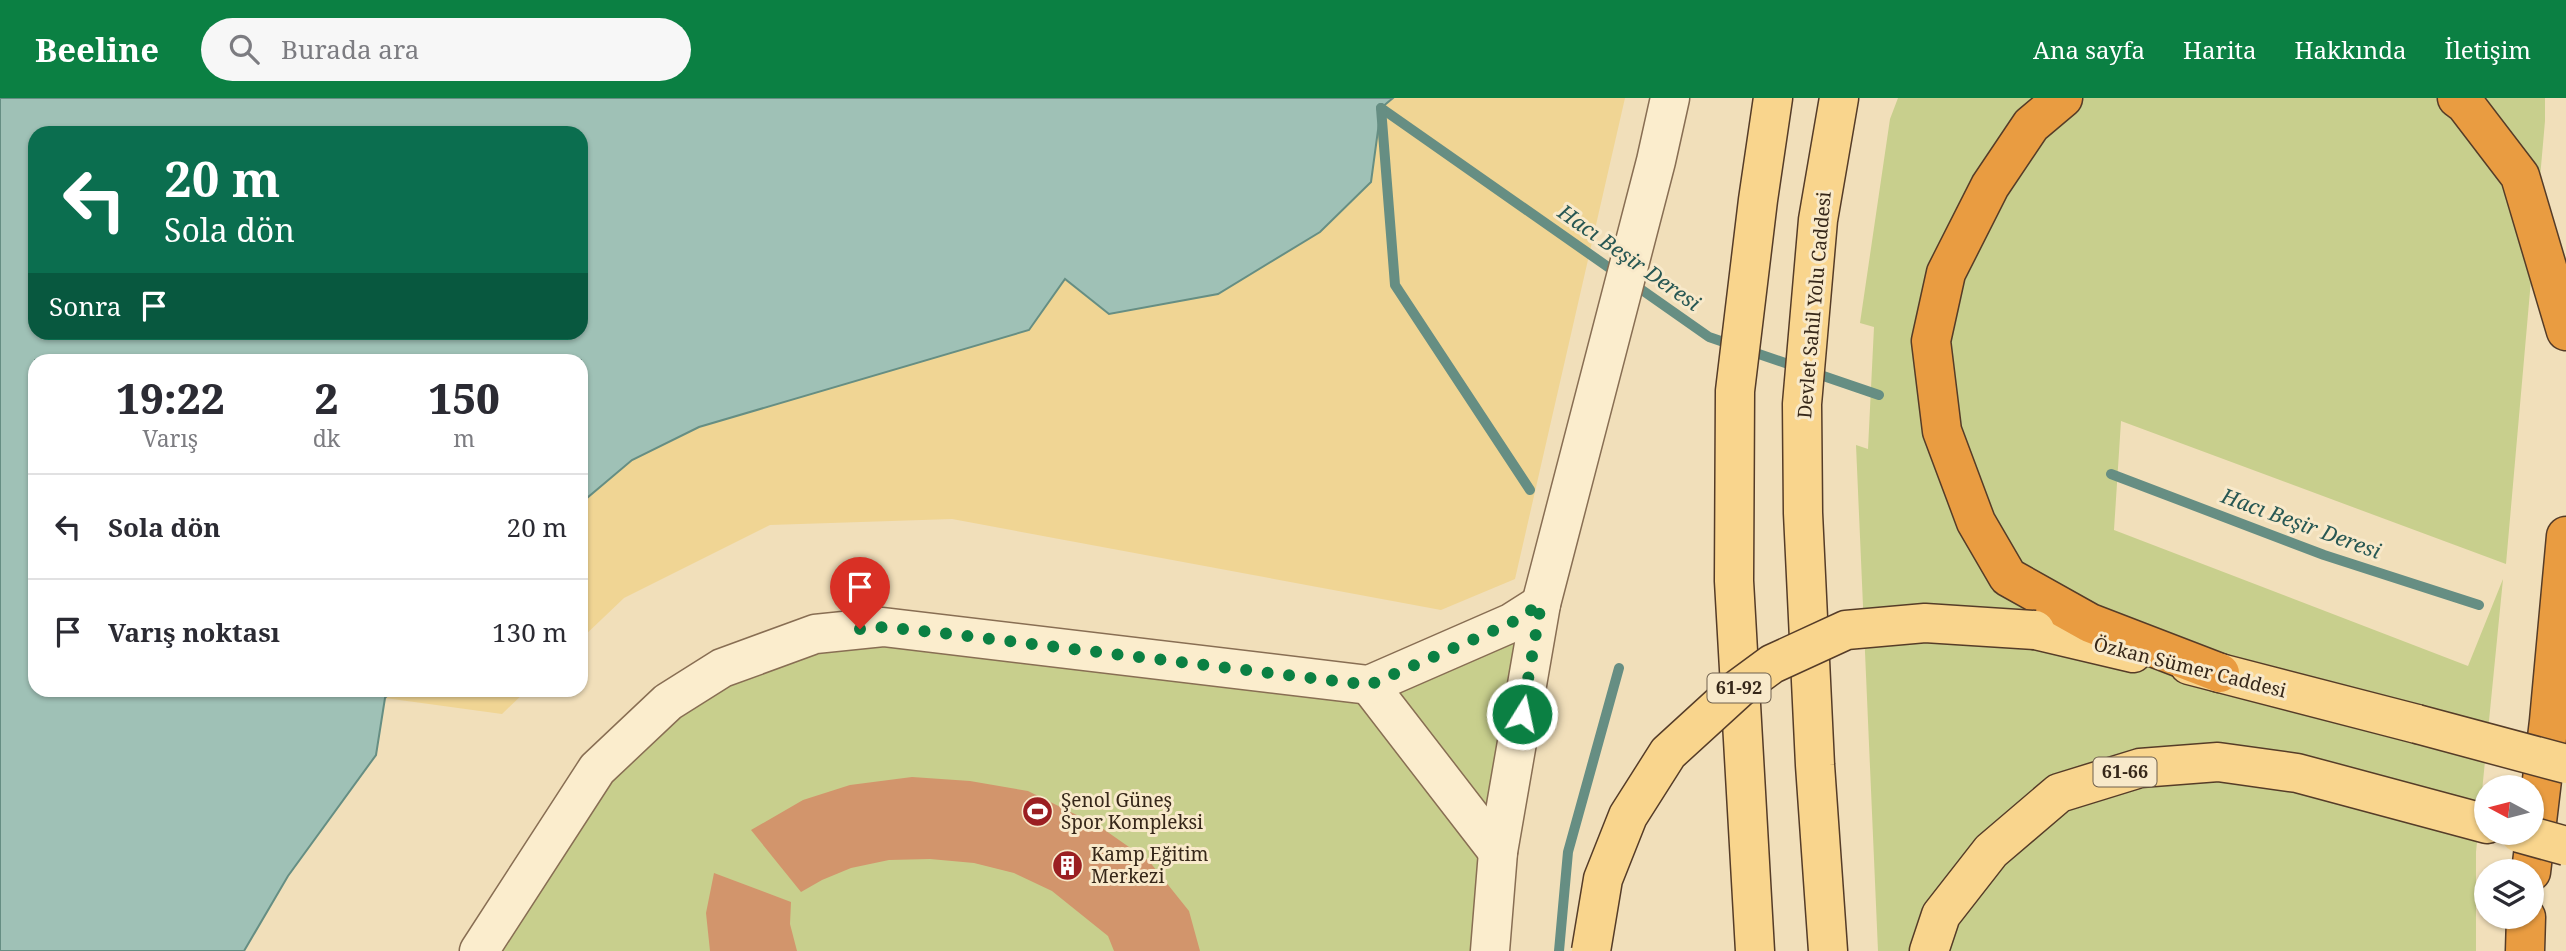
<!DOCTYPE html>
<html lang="tr">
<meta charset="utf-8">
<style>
:root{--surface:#fff;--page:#f7f7f7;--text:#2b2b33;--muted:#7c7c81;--line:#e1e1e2;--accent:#0b8043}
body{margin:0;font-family:"Noto Serif",serif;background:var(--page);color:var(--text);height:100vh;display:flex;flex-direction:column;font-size:26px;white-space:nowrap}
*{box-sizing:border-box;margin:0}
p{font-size:23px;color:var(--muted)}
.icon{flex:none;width:38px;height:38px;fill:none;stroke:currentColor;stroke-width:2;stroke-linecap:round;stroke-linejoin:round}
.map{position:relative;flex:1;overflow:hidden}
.panel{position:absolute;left:28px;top:256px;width:560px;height:343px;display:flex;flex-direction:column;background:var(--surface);border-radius:21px;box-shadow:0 2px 5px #0004}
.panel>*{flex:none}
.guide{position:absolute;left:28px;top:28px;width:560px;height:214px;border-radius:21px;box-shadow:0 2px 5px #0004;background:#0b6e4f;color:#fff;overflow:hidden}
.needle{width:46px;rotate:277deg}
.fabs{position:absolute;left:2474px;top:677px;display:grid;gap:14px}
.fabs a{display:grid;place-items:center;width:70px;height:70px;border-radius:50%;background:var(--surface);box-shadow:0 2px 5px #0004;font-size:35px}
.pin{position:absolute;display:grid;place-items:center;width:60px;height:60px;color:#fff;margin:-72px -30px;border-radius:50% 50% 50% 0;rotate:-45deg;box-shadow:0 0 7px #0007}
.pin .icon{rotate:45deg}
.me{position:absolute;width:77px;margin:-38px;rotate:10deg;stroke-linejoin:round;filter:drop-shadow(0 0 5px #0008)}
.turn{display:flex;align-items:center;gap:24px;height:147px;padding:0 21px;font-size:32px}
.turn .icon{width:91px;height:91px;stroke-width:2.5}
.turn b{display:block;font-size:49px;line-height:60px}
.then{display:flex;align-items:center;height:66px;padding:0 21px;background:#0003;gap:14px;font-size:26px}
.eta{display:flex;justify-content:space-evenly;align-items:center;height:119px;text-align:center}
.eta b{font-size:42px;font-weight:800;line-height:49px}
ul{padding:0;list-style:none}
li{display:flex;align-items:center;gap:21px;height:105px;padding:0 21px;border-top:2px solid var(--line)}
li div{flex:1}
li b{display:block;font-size:26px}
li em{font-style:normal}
header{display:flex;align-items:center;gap:42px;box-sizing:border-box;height:98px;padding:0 35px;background:var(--accent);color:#fff}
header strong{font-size:33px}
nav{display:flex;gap:38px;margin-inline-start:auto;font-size:24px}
.search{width:490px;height:63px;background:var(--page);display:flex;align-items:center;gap:18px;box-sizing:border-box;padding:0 24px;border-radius:38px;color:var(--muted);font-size:26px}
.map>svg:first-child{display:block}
</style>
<header>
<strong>Beeline</strong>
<div class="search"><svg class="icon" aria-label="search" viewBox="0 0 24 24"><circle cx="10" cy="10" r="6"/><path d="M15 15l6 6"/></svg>Burada ara</div>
<nav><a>Ana sayfa</a><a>Harita</a><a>Hakkında</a><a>İletişim</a></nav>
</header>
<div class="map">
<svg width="2566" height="853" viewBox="0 0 2566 853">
<rect width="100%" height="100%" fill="#f1dfba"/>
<!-- green -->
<g fill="#c8cf8d">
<polygon points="1898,0 2545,0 2545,23 2506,466 2121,323 2114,432 2468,568 2503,481 2476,754 2476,853 1878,853 1856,347 1868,351 1874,229 1860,225 1890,21"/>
<polygon points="1541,506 1490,853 479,853 668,604 815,536 1369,587"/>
</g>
<!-- sand -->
<g fill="#f0d594">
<polygon points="1393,0 1625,0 1515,481 1441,512 952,421 770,427 624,500 581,541 581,405 632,362 699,329 1029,232 1065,181 1371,84 1381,10"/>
<polygon points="392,592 527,592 502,616 385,600"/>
</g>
<!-- water -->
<path fill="#9fc1b6" stroke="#668e83" stroke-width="2" fill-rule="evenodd" d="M 0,0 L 1393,0 L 1381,10 L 1371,84 L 1320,134 L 1218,196 L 1109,216 L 1065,181 L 1029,232 L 699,329 L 632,362 L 581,405 L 581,262 L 35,262 L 35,592 L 392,592 L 385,600 L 376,657 L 288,778 L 244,853 L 0,853 ZM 35,35 L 581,35 L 581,234 L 35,234 Z"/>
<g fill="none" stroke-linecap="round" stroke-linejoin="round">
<!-- stream -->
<g stroke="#668e83" stroke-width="10">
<polyline points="1381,10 1618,176"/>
<polyline points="1381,10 1395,187 1530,392"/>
<polyline points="1632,185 1709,239 1879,297"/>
<polyline points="2111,376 2324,457 2479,507"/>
<polyline points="1559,853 1568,754 1619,570"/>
</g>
</g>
<!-- building -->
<g fill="#d2956c">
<polygon points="912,679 970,683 1028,693 1099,728 1149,763 1189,813 1200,853 1114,853 1108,838 1052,793 1014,775 974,765 930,761 889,762 851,770 822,782 801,794 751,732 803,702 850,687"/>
<polygon points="714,775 791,804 790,826 797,853 710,853 706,815"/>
</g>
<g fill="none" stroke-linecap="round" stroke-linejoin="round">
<defs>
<g id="minor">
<polyline points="1369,587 1498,754"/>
<polyline points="479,853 597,671 668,604 722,570 815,536 883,529 1369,587 1511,525 1541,506"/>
<polyline points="1490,853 1498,754 1541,506 1656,63 1670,0"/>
</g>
<g id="major">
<polyline points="2035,532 2133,555"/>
<polyline points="2189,567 2417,626"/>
<polyline points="1755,853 1734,483 1735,293 1758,102 1773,0"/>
<polyline points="1828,853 1815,667 1803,415 1802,306 1818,122 1839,0"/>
<polyline points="1929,853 1941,817 1991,753 2059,695 2140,670 2218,664 2297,675 2487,726"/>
</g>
<g id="highway">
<polyline points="2063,0 2031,27 1990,88 1946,175 1931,243 1942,333 1976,424 2008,479 2090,525 2220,575"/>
<polyline points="2457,0 2465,6 2520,78 2566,233"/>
<polyline points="2531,774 2549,623 2566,438"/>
<polyline points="2525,853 2526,819"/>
</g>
</defs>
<!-- minor casing -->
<use href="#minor" stroke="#886e53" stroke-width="41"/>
<!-- major casing -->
<use href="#major" stroke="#553c28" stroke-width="41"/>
<!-- highway casing -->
<use href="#highway" stroke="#553c28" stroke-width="41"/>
<!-- minor -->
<use href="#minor" stroke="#fbedcd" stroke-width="38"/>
<!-- major -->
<use href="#major" stroke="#f9d58d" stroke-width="38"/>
<!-- highway -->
<use href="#highway" stroke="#e99c41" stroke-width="38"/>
<defs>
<g id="major-bridge">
<polyline points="2417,626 2566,666"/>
<polyline points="2519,735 2566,748"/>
<polyline points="1591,853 1603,781 1628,718 1668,655 1738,591 1772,566 1846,532 1925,525 2035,532"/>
</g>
</defs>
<!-- major-bridge casing -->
<use href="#major-bridge" stroke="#553c28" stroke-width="41" stroke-linecap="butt"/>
<!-- major-bridge -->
<use href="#major-bridge" stroke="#f9d58d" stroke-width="38"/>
</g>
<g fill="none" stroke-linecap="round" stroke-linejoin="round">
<!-- route -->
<polyline stroke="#0b8043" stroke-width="12" stroke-dasharray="0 21.6" points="860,531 883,529 950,536 1369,587 1511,525 1541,506 1522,616"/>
</g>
<!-- icons -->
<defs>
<symbol id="stadium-disc" viewBox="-11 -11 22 22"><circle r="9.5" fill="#9b1f22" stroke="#f8e9ca"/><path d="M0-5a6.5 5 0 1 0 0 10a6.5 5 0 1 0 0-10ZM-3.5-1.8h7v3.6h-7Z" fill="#fff"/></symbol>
<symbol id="building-disc" viewBox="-11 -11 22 22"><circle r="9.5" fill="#9b1f22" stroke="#f8e9ca"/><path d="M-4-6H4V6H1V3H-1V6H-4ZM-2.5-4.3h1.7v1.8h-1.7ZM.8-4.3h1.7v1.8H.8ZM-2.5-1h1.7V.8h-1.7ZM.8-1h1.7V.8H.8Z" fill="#fff"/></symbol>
</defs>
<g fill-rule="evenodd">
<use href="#stadium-disc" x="1020" y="696" width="35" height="35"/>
<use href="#building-disc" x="1050" y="750" width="35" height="35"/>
</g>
<g text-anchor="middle" stroke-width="6" stroke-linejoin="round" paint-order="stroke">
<!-- shield labels -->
<g fill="#f8e9ca" stroke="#70614e" stroke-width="2">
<rect x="1707.5" y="575.5" width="63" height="29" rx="5"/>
<rect x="2093.5" y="659.5" width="63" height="29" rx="5"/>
</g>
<g font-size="18" font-weight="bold" fill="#362719">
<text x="1739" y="596">61-92</text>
<text x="2125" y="680">61-66</text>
</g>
<!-- street labels -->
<g font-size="19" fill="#362719" stroke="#f8e9ca">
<text transform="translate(1814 207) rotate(-85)" y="7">Devlet Sahil Yolu Caddesi</text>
<text transform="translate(2190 569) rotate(14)" y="7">Özkan Sümer Caddesi</text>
</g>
<!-- poi labels -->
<g font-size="19" fill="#362719" stroke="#f8e9ca" text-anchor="start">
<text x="1061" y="709">Şenol Güneş<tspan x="1061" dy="22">Spor Kompleksi</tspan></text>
<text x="1091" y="763">Kamp Eğitim<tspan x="1091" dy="22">Merkezi</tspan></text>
</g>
<!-- water labels -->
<g font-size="21" font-style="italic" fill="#275753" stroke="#f8e9ca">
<text transform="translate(1629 160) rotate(35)" y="7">Hacı Beşir Deresi</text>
<text transform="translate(2301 426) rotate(20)" y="7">Hacı Beşir Deresi</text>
</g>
</g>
</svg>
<div class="fabs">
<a><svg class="needle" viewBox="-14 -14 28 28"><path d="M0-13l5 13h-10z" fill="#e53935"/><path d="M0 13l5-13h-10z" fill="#7c7c81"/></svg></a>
<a><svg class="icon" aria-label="layers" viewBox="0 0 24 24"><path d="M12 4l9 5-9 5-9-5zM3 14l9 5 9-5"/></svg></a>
</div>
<div class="pin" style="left:860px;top:531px;background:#d93025"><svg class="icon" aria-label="arrive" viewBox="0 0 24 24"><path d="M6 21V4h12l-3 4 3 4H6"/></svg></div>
<svg class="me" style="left:1522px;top:616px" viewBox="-20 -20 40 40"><circle r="17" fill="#0b8043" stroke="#fff" stroke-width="3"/><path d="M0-11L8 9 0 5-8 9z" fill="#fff"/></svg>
<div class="guide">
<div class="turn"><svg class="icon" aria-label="left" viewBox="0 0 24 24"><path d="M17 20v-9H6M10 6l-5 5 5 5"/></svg><div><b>20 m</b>Sola dön</div></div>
<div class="then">Sonra<svg class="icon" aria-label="arrive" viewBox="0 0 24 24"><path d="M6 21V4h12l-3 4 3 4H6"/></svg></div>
</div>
<section class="panel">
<div class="eta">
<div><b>19:22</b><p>Varış</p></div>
<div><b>2</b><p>dk</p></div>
<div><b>150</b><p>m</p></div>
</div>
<ul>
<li><svg class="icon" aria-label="left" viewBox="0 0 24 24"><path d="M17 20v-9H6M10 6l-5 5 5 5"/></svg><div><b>Sola dön</b></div><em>20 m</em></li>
<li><svg class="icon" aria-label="arrive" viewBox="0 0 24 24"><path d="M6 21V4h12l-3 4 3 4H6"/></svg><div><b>Varış noktası</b></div><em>130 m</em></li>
</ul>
</section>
</div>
